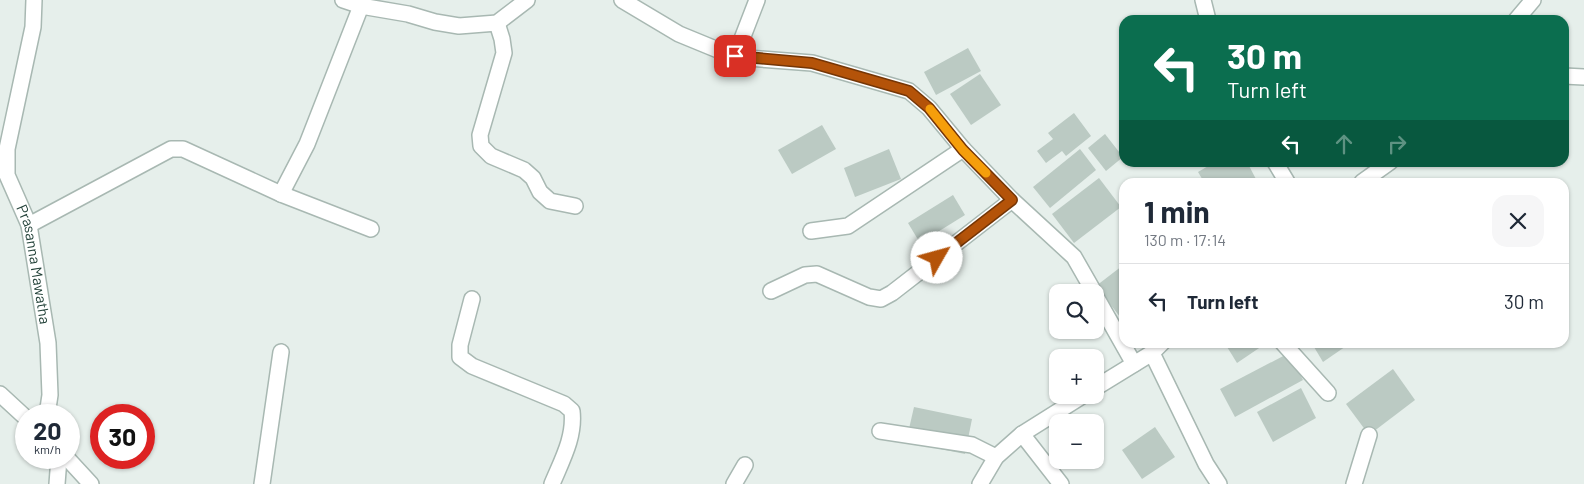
<!DOCTYPE html>
<meta charset="utf-8">
<style>
:root{--surface:#fff;--page:#f6f6f7;--text:#1f2937;--muted:#747a83;--line:#e0e1e3}
body{margin:0;font-family:Barlow,sans-serif;background:var(--page);color:var(--text);height:100vh;display:flex;flex-direction:column;font-size:19px;white-space:nowrap}
*{box-sizing:border-box;margin:0}
p{font-size:16px;color:var(--muted)}
.icon{flex:none;width:28px;height:28px;fill:none;stroke:currentColor;stroke-width:2;stroke-linecap:round;stroke-linejoin:round}
.map{position:relative;flex:1;overflow:hidden}
.details{position:absolute;left:1119px;top:178px;width:450px;height:170px;display:flex;flex-direction:column;background:var(--surface);border-radius:15px;box-shadow:0 1px 4px #0004}
.details>*{flex:none}
.guide{position:absolute;left:1119px;top:15px;width:450px;height:152px;border-radius:15px;box-shadow:0 1px 4px #0004;background:#0b6e4f;color:#fff;overflow:hidden}
.buttons{position:absolute;left:1049px;top:284px;display:grid;gap:10px}
.buttons a{display:grid;place-items:center;width:55px;height:55px;border-radius:10px;background:var(--surface);box-shadow:0 1px 4px #0004;font-size:25px}
.speed{position:absolute;left:15px;top:404px;display:flex;gap:10px;font-size:25px;font-weight:700;text-align:center}
.speed>*{display:grid;place-content:center;width:65px;height:65px;border-radius:50%;background:var(--surface);box-shadow:0 1px 4px #0004;line-height:1}
.speed small{font-size:12px;font-weight:400}
.speed .limit{border:8px solid #d22;background:#fff;color:#111}
.pin{position:absolute;display:grid;place-items:center;width:42px;height:42px;color:#fff;margin:-21px;border-radius:10px;box-shadow:0 2px 8px #0006}
.me{position:absolute;width:55px;margin:-28px;rotate:52deg;stroke-linejoin:round;filter:drop-shadow(0 0 4px #0008)}
.turn{display:flex;align-items:center;gap:18px;height:105px;padding:0 25px;font-size:22px}
.turn .icon{width:65px;height:65px;stroke-width:2.5}
.turn b{display:block;font-size:35px;line-height:42px}
.lanes{display:flex;align-items:center;height:48px;padding:0 25px;background:#0003;justify-content:center;gap:25px;direction:ltr}
.lanes .off{opacity:.35}
.round{display:grid;place-items:center;flex:none;width:52px;height:52px;border-radius:15px;background:var(--page)}
.overview{display:flex;align-items:center;justify-content:space-between;height:85px;padding:0 25px}
h1{font-size:30px;font-weight:700;line-height:38px}
ul{padding:0;list-style:none}
li{display:flex;align-items:center;gap:15px;height:75px;padding:0 25px;border-top:1px solid var(--line)}
li div{flex:1}
li b{display:block;font-size:19px}
li em{font-style:normal}
.map>svg:first-child{display:block}
</style>
<div class="map">
<svg width="1584" height="484" viewBox="0 0 1584 484">
<rect width="100%" height="100%" fill="#e6efeb"/>
<!-- building -->
<g fill="#bbcac3">
<polygon points="968,48 981,71 936,95 924,72"/>
<polygon points="980,74 1001,105 971,125 950,94"/>
<polygon points="1074,113 1091,136 1066,156 1062,151 1046,163 1037,151 1053,139 1048,133"/>
<polygon points="822,125 836,149 792,174 778,150"/>
<polygon points="1105,134 1123,157 1106,171 1088,148"/>
<polygon points="889,149 901,179 855,197 844,168"/>
<polygon points="1080,149 1096,170 1050,208 1033,187"/>
<polygon points="1215,162 1247,162 1257,181 1253,182 1204,182 1198,172"/>
<polygon points="1099,178 1121,207 1074,243 1052,214"/>
<polygon points="953,195 965,215 920,243 908,223"/>
<polygon points="1122,266 1124,268 1124,322 1096,286"/>
<polygon points="1224,342 1268,342 1237,363"/>
<polygon points="1311,342 1352,342 1323,362"/>
<polygon points="1289,353 1303,380 1235,417 1220,389"/>
<polygon points="1393,369 1415,400 1369,435 1346,404"/>
<polygon points="1301,388 1316,418 1273,442 1257,412"/>
<polygon points="914,407 972,419 965,454 906,442"/>
<polygon points="1155,427 1175,457 1142,479 1122,450"/>
</g>
<g fill="none" stroke-linecap="round" stroke-linejoin="round">
<defs>
<g id="minor">
<path id="s1" d="M 34,0 L 33,27 L 7,149 L 7,175 L 29,225 L 48,343 L 50,395 L 47,415"/>
<polyline points="343,0 361,6 408,14 435,22 459,26 497,23 527,0"/>
<polyline points="622,0 679,34 735,57 812,63 909,91 929,108 963,149 1012,200 1074,257 1094,292"/>
<polyline points="1203,0 1208,20"/>
<polyline points="1516,20 1533,0"/>
<polyline points="497,23 502,39 504,53 480,135 481,146 491,156 524,170 533,178 540,192 550,201 575,206"/>
<polyline points="735,57 757,0"/>
<polyline points="1564,76 1584,77"/>
<polyline points="1275,162 1287,182"/>
<polyline points="1362,182 1390,162"/>
<polyline points="281,194 307,144 361,6"/>
<polyline points="29,225 171,149 183,149 281,194 371,229"/>
<polyline points="811,231 848,226 963,149"/>
<polyline points="771,291 805,275 817,274 869,297 881,299 892,293 1012,200"/>
<polyline points="1095,295 1134,364"/>
<path d="M 472,299 L 460,345 L 460,357 L 472,366 L 564,404 L 572,411 C 575,437 562,460 552,484"/>
<polyline points="1282,342 1328,393"/>
<polyline points="1152,353 1206,464 1219,484"/>
<polyline points="1095,388 1152,353 1163,342"/>
<polyline points="0,394 26,418"/>
<polyline points="880,431 972,445 996,457"/>
<polyline points="1022,434 1061,484"/>
<polyline points="67,458 91,484"/>
<polyline points="57,484 59,458"/>
<polyline points="262,484 281,352"/>
<polyline points="734,484 745,465"/>
<polyline points="980,484 996,457 1022,434 1084,395"/>
<polyline points="1354,484 1369,435"/>
</g>
</defs>
<!-- minor casing -->
<use href="#minor" stroke="#a8b8b2" stroke-width="18"/>
<!-- minor -->
<use href="#minor" stroke="#fff" stroke-width="15"/>
</g>
<g fill="none" stroke-linecap="round" stroke-linejoin="round">
<defs>
<polyline id="route" points="735,56 812,63 909,91 929,108 963,150 1012,200 937,258"/>
</defs>
<!-- route casing -->
<use href="#route" stroke="#753606" stroke-width="12"/>
<!-- route -->
<use href="#route" stroke="#b45309" stroke-width="9"/>
<!-- slow -->
<polyline stroke="#f59e0b" stroke-width="9" points="930,109 963,150 986,173"/>
</g>
<g text-anchor="middle" stroke-width="4.5" stroke-linejoin="round" paint-order="stroke">
<!-- street labels -->
<g font-size="15" fill="#234239" stroke="#f7fbf9">
<text dy="5" stroke="none"><textPath href="#s1" startOffset="272">Prasanna Mawatha</textPath></text>
</g>
</g>
</svg>
<div class="buttons">
<a><svg class="icon" aria-label="search" viewBox="0 0 24 24"><circle cx="10" cy="10" r="6"/><path d="M15 15l6 6"/></svg></a>
<a>+</a>
<a>−</a>
</div>
<div class="speed"><div>20<small>km/h</small></div><div class="limit">30</div></div>
<div class="pin" style="left:735px;top:56px;background:#d93025"><svg class="icon" aria-label="arrive" viewBox="0 0 24 24"><path d="M6 21V4h12l-3 4 3 4H6"/></svg></div>
<svg class="me" style="left:937px;top:258px" viewBox="-20 -20 40 40"><circle r="19" fill="#fff"/><path d="M0-13L10 11 0 6-10 11z" fill="#b45309"/></svg>
<div class="guide">
<div class="turn"><svg class="icon" aria-label="left" viewBox="0 0 24 24"><path d="M17 20v-9H6M10 6l-5 5 5 5"/></svg><div><b>30 m</b>Turn left</div></div>
<div class="lanes"><svg class="icon" aria-label="left" viewBox="0 0 24 24"><path d="M17 20v-9H6M10 6l-5 5 5 5"/></svg><svg class="icon off" aria-label="ahead" viewBox="0 0 24 24"><path d="M12 20V5M6 11l6-6 6 6"/></svg><svg class="icon off" aria-label="right" viewBox="0 0 24 24"><path d="M7 20v-9h11M14 6l5 5-5 5"/></svg></div>
</div>
<section class="details">
<div class="overview"><div><h1>1 min</h1><p>130 m · 17:14</p></div><a class="round"><svg class="icon" aria-label="close" viewBox="0 0 24 24"><path d="M6 6l12 12M18 6L6 18"/></svg></a></div>
<ul>
<li><svg class="icon" aria-label="left" viewBox="0 0 24 24"><path d="M17 20v-9H6M10 6l-5 5 5 5"/></svg><div><b>Turn left</b></div><em>30 m</em></li>
</ul>
</section>
</div>
